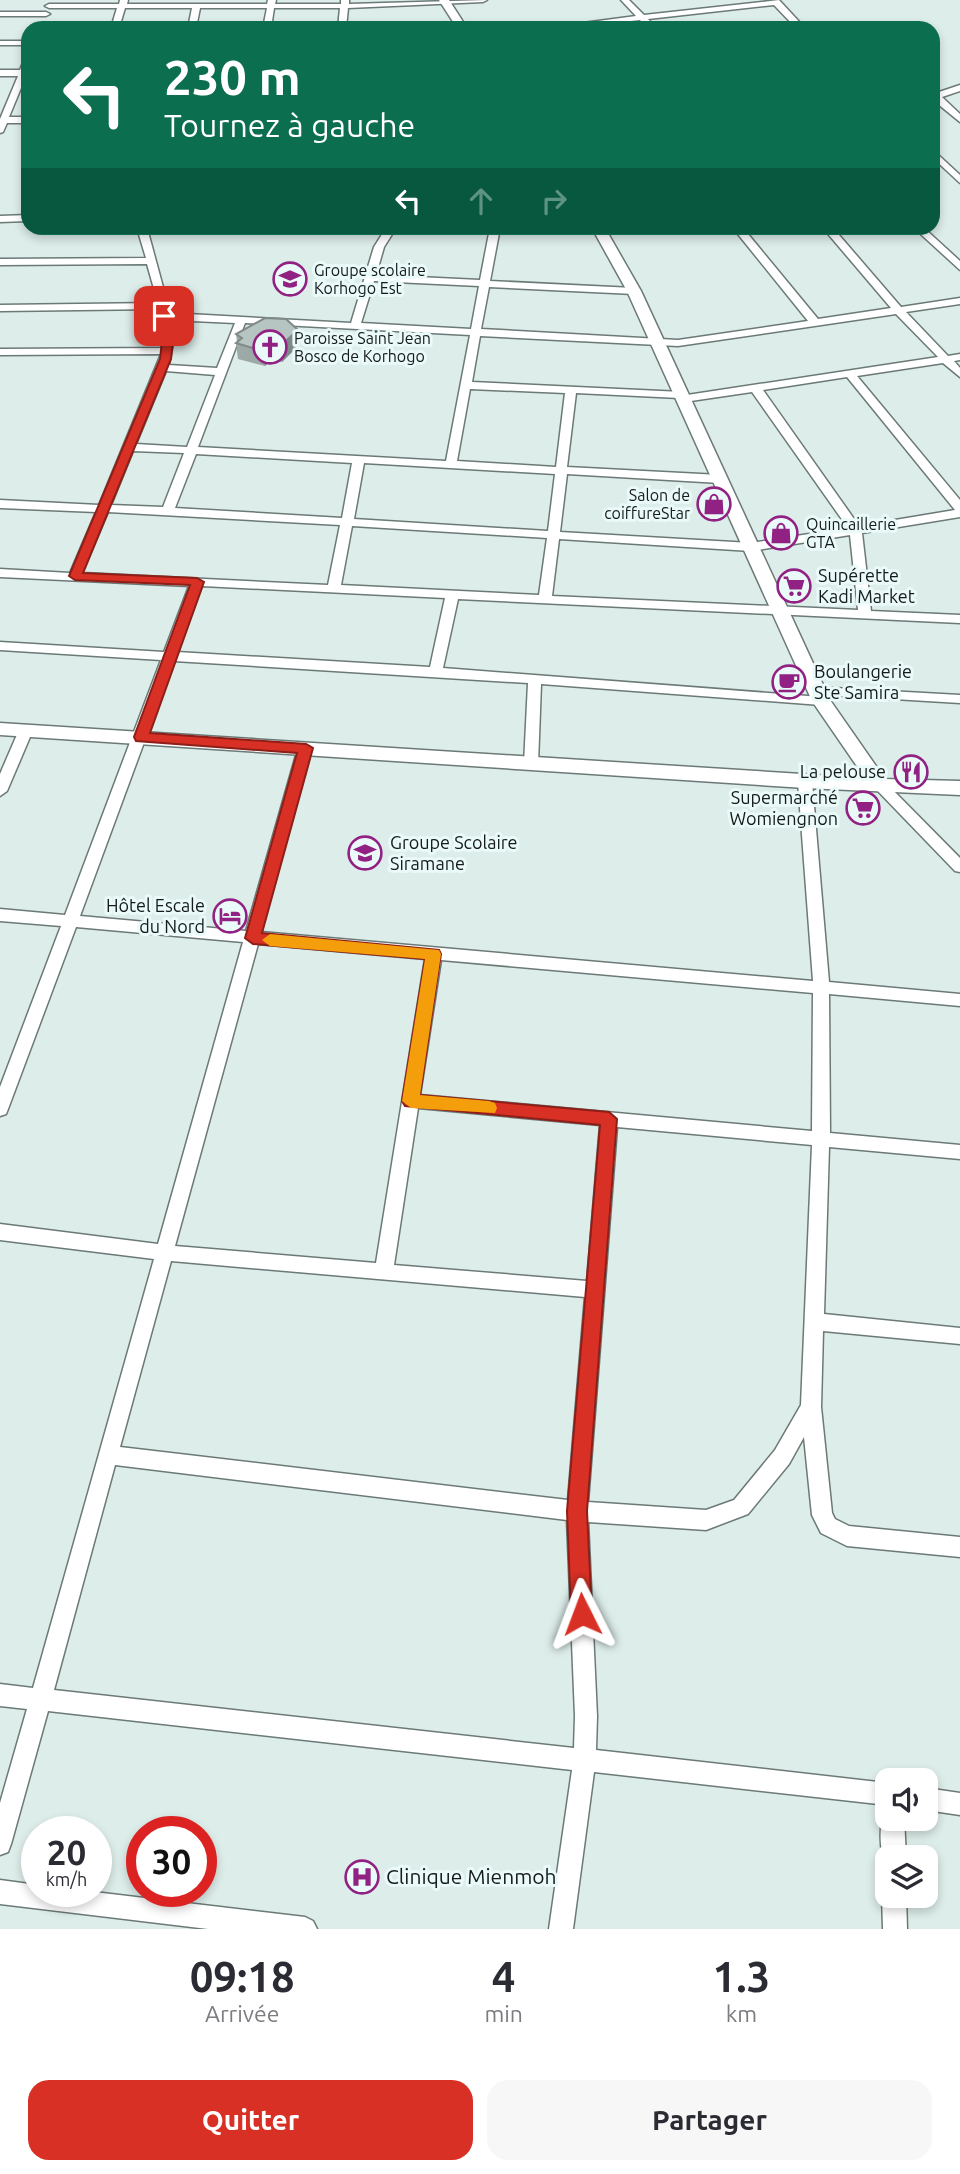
<!DOCTYPE html>
<html lang="fr">
<meta charset="utf-8">
<style>
:root{--surface:#fff;--page:#f7f7f7;--text:#2b2b33;--muted:#7c7c81;--accent:#d93025}
body{margin:0;font-family:Ubuntu,sans-serif;background:var(--page);color:var(--text);height:100vh;display:flex;flex-direction:column;font-size:26px;white-space:nowrap}
*{box-sizing:border-box;margin:0}
p{font-size:23px;color:var(--muted)}
.icon{flex:none;width:38px;height:38px;fill:none;stroke:currentColor;stroke-width:2;stroke-linecap:round;stroke-linejoin:round}
.map{position:relative;height:1929px;overflow:hidden}
.sheet{display:flex;flex-direction:column;background:var(--surface);flex:1}
.sheet>*{flex:none}
.guide{position:absolute;left:21px;top:21px;width:919px;height:214px;border-radius:21px;box-shadow:0 4px 10px #0003;background:#0b6e4f;color:#fff;overflow:hidden}
.controls{position:absolute;left:875px;top:1768px;display:grid;gap:14px}
.controls a{display:grid;place-items:center;width:63px;height:63px;border-radius:14px;background:var(--surface);box-shadow:0 4px 10px #0003;font-size:35px}
.speed{position:absolute;left:21px;top:1816px;display:flex;gap:14px;font-size:35px;font-weight:700;text-align:center}
.speed>*{display:grid;place-content:center;width:91px;height:91px;border-radius:50%;background:var(--surface);box-shadow:0 4px 10px #0003;line-height:1}
.speed small{font-size:18px;font-weight:400}
.speed .limit{border:10px solid #d22;background:#fff;color:#111}
.pin{position:absolute;display:grid;place-items:center;width:60px;height:60px;color:#fff;margin:-30px;border-radius:14px;box-shadow:0 4px 10px #0006}
.me{position:absolute;width:77px;margin:-38px;rotate:357deg;stroke-linejoin:round;filter:drop-shadow(0 0 5px #0008)}
.turn{display:flex;align-items:center;gap:24px;height:147px;padding:0 28px;font-size:32px}
.turn .icon{width:91px;height:91px;stroke-width:2.5}
.turn b{display:block;font-size:49px;line-height:60px}
.lanes{display:flex;align-items:center;height:66px;padding:0 28px;background:#0003;justify-content:center;gap:35px;direction:ltr}
.lanes .off{opacity:.35}
.eta{display:flex;justify-content:space-evenly;align-items:center;height:119px;text-align:center}
.eta b{font-size:42px;font-weight:700;line-height:49px}
.cta{display:flex;gap:14px;margin-top:auto;padding:14px 28px}
.cta a{flex:1;height:80px;border-radius:21px;background:var(--accent);color:#fff;font-size:28px;font-weight:700;line-height:80px;text-align:center}
.cta a+a{background:var(--page);color:var(--text)}
.map>svg:first-child{display:block}
</style>
<div class="map">
<svg width="960" height="1929" viewBox="0 0 960 1929">
<rect width="100%" height="100%" fill="#ddedea"/>
<g fill="none" stroke-linecap="round" stroke-linejoin="round">
<defs>
<g id="street">
<polygon points="120,0 128,0 127,4 267,4 268,0 276,0 275,4 341,4 341,0 349,0 349,4 487,0 483,2 348,8 346,28 338,28 340,8 274,8 271,28 263,28 267,8 200,8 196,28 188,28 192,8 125,8 119,28 111,28 117,8 49,8 45,6 49,4 119,4"/>
<polygon points="621,0 629,0 644,15 779,0 805,28 796,28 774,5 648,19 656,28 647,28 640,20 570,28 545,28 636,16"/>
<polygon points="0,12 46,12 50,14 46,16 0,16"/>
<rect x="0" y="41" width="28" height="4"/>
<polygon points="28,57 28,71 9,117 28,117 28,123 7,123 3,132 0,133 0,119 18,76 0,76 0,70 20,70 24,60"/>
<polygon points="960,85 960,91 942,97 960,114 960,122 933,100 933,94"/>
<polygon points="933,150 960,175 960,183 933,158"/>
<polygon points="28,215 28,221 0,222 0,216"/>
<path d="M 137,228 L 147,228 L 170,313 L 351,323 L 374,247 L 386,228 L 396,228 L 384,247 L 376,275 L 480,280 L 490,228 L 500,228 L 490,281 L 634,288 L 639,291 L 634,294 L 489,287 L 481,329 L 678,340 L 808,321 L 733,228 L 743,228 L 818,319 L 891,308 L 823,228 L 833,228 L 901,307 L 960,298 L 960,304 L 906,312 L 948,356 L 960,354 L 960,360 L 954,361 L 960,368 L 960,377 L 943,363 L 857,376 L 960,500 L 960,517 L 862,533 L 871,611 L 960,615 L 960,623 L 458,599 L 443,668 L 821,697 L 828,701 L 821,705 L 541,684 L 538,764 L 531,769 L 524,764 L 528,683 L 174,661 L 80,916 L 246,931 L 298,748 L 305,743 L 312,748 L 261,932 L 813,981 L 798,782 L 805,777 L 812,782 L 829,982 L 960,994 L 960,1006 L 829,994 L 830,1133 L 960,1145 L 960,1159 L 829,1147 L 824,1314 L 960,1328 L 960,1344 L 823,1331 L 821,1407 L 832,1513 L 835,1519 L 849,1526 L 960,1537 L 960,1557 L 847,1546 L 821,1533 L 812,1515 L 804,1437 L 789,1464 L 748,1514 L 706,1530 L 588,1522 L 597,1716 L 596,1750 L 887,1783 L 887,1805 L 594,1772 L 573,1929 L 549,1929 L 572,1770 L 48,1711 L 11,1844 L 8,1852 L 0,1855 L 0,1803 L 27,1709 L 0,1706 L 0,1684 L 33,1688 L 154,1259 L 0,1240 L 0,1224 L 158,1244 L 243,942 L 76,927 L 8,1109 L 6,1114 L 0,1116 L 0,1087 L 61,926 L 0,921 L 0,909 L 65,915 L 161,660 L 0,650 L 0,642 L 164,652 L 189,586 L 0,577 L 0,569 L 70,573 L 96,512 L 0,508 L 0,500 L 99,505 L 161,354 L 0,355 L 0,349 L 162,348 L 162,343 L 159,309 L 0,311 L 0,305 L 158,303 L 147,264 L 0,265 L 0,259 L 146,258 ZM 374,281 L 479,286 L 471,329 L 361,323 ZM 896,314 L 938,357 L 687,395 L 682,392 L 472,382 L 480,336 L 678,346 ZM 171,320 L 235,323 L 217,368 L 169,365 L 173,343 ZM 245,323 L 470,335 L 446,461 L 198,447 ZM 166,371 L 215,375 L 187,447 L 136,444 ZM 847,377 L 955,510 L 859,526 L 763,390 ZM 470,389 L 565,393 L 556,467 L 457,461 ZM 752,392 L 848,528 L 751,543 L 560,532 L 567,474 L 720,483 L 726,479 L 720,475 L 567,467 L 576,393 L 679,398 L 684,402 ZM 133,451 L 184,453 L 163,507 L 111,505 ZM 196,454 L 352,463 L 342,518 L 175,508 ZM 364,463 L 555,474 L 548,531 L 354,519 ZM 108,512 L 340,525 L 328,585 L 82,573 ZM 352,526 L 547,538 L 539,595 L 341,585 ZM 850,535 L 858,610 L 552,596 L 559,539 L 751,551 ZM 202,586 L 445,598 L 430,667 L 177,652 ZM 258,944 L 425,959 L 376,1263 L 175,1246 ZM 441,960 L 813,993 L 812,1131 L 420,1095 ZM 418,1108 L 600,1125 L 587,1281 L 394,1265 ZM 617,1127 L 812,1145 L 801,1405 L 775,1450 L 734,1500 L 706,1510 L 588,1502 ZM 171,1261 L 585,1297 L 568,1500 L 120,1447 ZM 115,1465 L 567,1520 L 575,1716 L 574,1748 L 54,1690 Z"/>
<polygon points="914,228 924,228 960,261 960,270"/>
<polygon points="816,687 960,695 960,703 811,694 809,691"/>
<polygon points="26,725 33,730 7,791 0,796 0,774 19,730"/>
<polygon points="878,778 883,780 960,858 960,872 955,871 873,786 871,783 873,780"/>
<polygon points="926,1788 960,1793 960,1815 926,1810"/>
<path d="M 887,1809 L 887,1818 L 904,1818 L 906,1857 L 887,1857 L 887,1866 C 879,1853 878,1820 887,1809 Z"/>
<polygon points="0,1880 37,1885 37,1892 94,1892 305,1917 313,1921 317,1929 208,1929 0,1904"/>
<polygon points="887,1886 887,1895 906,1895 907,1929 883,1929 882,1895"/>
</g>
<g id="secondary">
<polygon points="439,0 449,0 467,28 457,28"/>
<polygon points="592,228 605,228 641,291 830,700 885,779 960,781 960,795 805,788 0,735 0,723 865,778 812,701 627,291"/>
</g>
</defs>
<!-- street casing -->
<use href="#street" stroke="#6b7977" stroke-width="3"/>
<!-- secondary casing -->
<use href="#secondary" stroke="#6b7977" stroke-width="3"/>
<!-- street -->
<use href="#street" fill="#fff" fill-rule="evenodd"/>
<!-- secondary -->
<use href="#secondary" fill="#fff" fill-rule="evenodd"/>
</g>
<!-- wall -->
<polygon fill="#9da9a7" points="236,334 299,345 282,362 270,361 265,366 238,359 236,343 237,342"/>
<!-- shaded-wall -->
<g fill="#7f8a88">
<polygon points="298,330 299,345 282,362 280,346"/>
<polygon points="269,346 270,361 265,366 263,351"/>
</g>
<!-- building -->
<polygon fill="#b6c5c2" stroke="#7f8a88" stroke-width="2" points="265,318 286,319 298,330 280,346 269,346 263,351 236,343 242,338 236,334"/>
<!-- route -->
<polygon fill="#d93025" stroke="#8d1f18" stroke-width="2" points="164,313 169,316 173,341 171,359 83,573 197,578 204,582 150,733 306,744 313,748 262,933 439,950 441,954 420,1095 609,1112 617,1119 587,1511 592,1614 589,1621 582,1624 574,1621 571,1614 567,1511 600,1125 405,1106 402,1101 425,959 253,944 245,938 297,753 136,741 134,737 190,585 75,580 69,576 160,359 162,341 158,316"/>
<!-- slow -->
<polygon fill="#f59e0b" points="270,934 439,950 441,954 420,1095 489,1101 495,1103 497,1108 495,1113 411,1108 402,1101 425,959 270,946 262,940"/>
<!-- icons -->
<defs>
<symbol id="school-ring" viewBox="-11 -11 22 22"><circle r="9.5" fill="#eafaf8" stroke="#912182" stroke-width="1.5"/><path d="M0-5L7-2L0 1L-7-2ZM-4 1L0 2.5L4 1V4Q0 6-4 4Z" fill="#912182"/></symbol>
<symbol id="church-ring" viewBox="-11 -11 22 22"><circle r="9.5" fill="#eafaf8" stroke="#912182" stroke-width="1.5"/><path d="M-1.2-6h2.4v3.5h3.3v2.4h-3.3V6h-2.4V-.1h-3.3v-2.4h3.3Z" fill="#912182"/></symbol>
<symbol id="shop-ring" viewBox="-11 -11 22 22"><circle r="9.5" fill="#eafaf8" stroke="#912182" stroke-width="1.5"/><path d="M-5-2.5h2.3a2.7 3.5 0 0 1 5.4 0H5L5.5 6h-11ZM-1.5-2.5h3a1.5 2.3 0 0 0-3 0Z" fill="#912182"/></symbol>
<symbol id="supermarket-ring" viewBox="-11 -11 22 22"><circle r="9.5" fill="#eafaf8" stroke="#912182" stroke-width="1.5"/><path d="M-6-5.5h2.5l.6 2H6L4.5 2H-2.5L-4.4-4H-6ZM-1.5 3.2a1.3 1.3 0 1 0 .1 0ZM3 3.2a1.3 1.3 0 1 0 .1 0Z" fill="#912182"/></symbol>
<symbol id="cafe-ring" viewBox="-11 -11 22 22"><circle r="9.5" fill="#eafaf8" stroke="#912182" stroke-width="1.5"/><path d="M-5.5-4.5H6V0H3Q3 3.5 0 3.5H-2.5Q-5.5 3.5-5.5 0ZM3-3.2v2h1.7v-2ZM-6 4.5H4V6H-6Z" fill="#912182"/></symbol>
<symbol id="restaurant-ring" viewBox="-11 -11 22 22"><circle r="9.5" fill="#eafaf8" stroke="#912182" stroke-width="1.5"/><path d="M-5-6h1v4h1v-4h1v4h1v-4h1v5L-1.5 .5V6h-2V.5L-5-1ZM5-6V6H3V1.5H1.5Q1.5-4 5-6Z" fill="#912182"/></symbol>
<symbol id="hotel-ring" viewBox="-11 -11 22 22"><circle r="9.5" fill="#eafaf8" stroke="#912182" stroke-width="1.5"/><path d="M-6-4.5h1.5V1H6V5H4.5V3h-9V5H-6ZM-4 0a1.8 1.8 0 1 1 3.6 0ZM.5 0V-2.5h3Q6-2.5 6 0Z" fill="#912182"/></symbol>
<symbol id="hospital-ring" viewBox="-11 -11 22 22"><circle r="9.5" fill="#eafaf8" stroke="#912182" stroke-width="1.5"/><path d="M-5-5h3v3.5h4V-5h3V5h-3V1.5h-4V5h-3Z" fill="#912182"/></symbol>
</defs>
<g fill-rule="evenodd">
<use href="#school-ring" x="271" y="260" width="38" height="38"/>
<use href="#church-ring" x="251" y="328" width="38" height="38"/>
<use href="#shop-ring" x="695" y="485" width="38" height="38"/>
<use href="#shop-ring" x="762" y="514" width="38" height="38"/>
<use href="#supermarket-ring" x="775" y="567" width="38" height="38"/>
<use href="#cafe-ring" x="770" y="663" width="38" height="38"/>
<use href="#restaurant-ring" x="892" y="753" width="38" height="38"/>
<use href="#supermarket-ring" x="844" y="789" width="38" height="38"/>
<use href="#school-ring" x="346" y="834" width="38" height="38"/>
<use href="#hotel-ring" x="211" y="897" width="38" height="38"/>
<use href="#hospital-ring" x="343" y="1858" width="38" height="38"/>
</g>
<g text-anchor="middle" stroke-width="6" stroke-linejoin="round" paint-order="stroke">
<!-- far-poi labels -->
<g font-size="16" fill="#151b1a" stroke="#eafaf8" text-anchor="start">
<text x="314" y="276">Groupe scolaire<tspan x="314" dy="18">Korhogo Est</tspan></text>
<text x="294" y="344">Paroisse Saint Jean<tspan x="294" dy="18">Bosco de Korhogo</tspan></text>
<text x="690" y="501" text-anchor="end">Salon de<tspan x="690" dy="18">coiffureStar</tspan></text>
<text x="806" y="530">Quincaillerie<tspan x="806" dy="18">GTA</tspan></text>
</g>
<!-- poi labels -->
<g font-size="18" fill="#151b1a" stroke="#eafaf8" text-anchor="start">
<text x="818" y="582">Supérette<tspan x="818" dy="21">Kadi Market</tspan></text>
<text x="814" y="678">Boulangerie<tspan x="814" dy="21">Ste Samira</tspan></text>
<text x="886" y="778" text-anchor="end">La pelouse</text>
<text x="838" y="804" text-anchor="end">Supermarché<tspan x="838" dy="21">Womiengnon</tspan></text>
<text x="390" y="849">Groupe Scolaire<tspan x="390" dy="21">Siramane</tspan></text>
<text x="205" y="912" text-anchor="end">Hôtel Escale<tspan x="205" dy="21">du Nord</tspan></text>
</g>
<!-- near-poi labels -->
<g font-size="21" fill="#151b1a" stroke="#eafaf8" text-anchor="start">
<text x="386" y="1884">Clinique Mienmoh</text>
</g>
</g>
</svg>
<div class="controls">
<a><svg class="icon" aria-label="sound" viewBox="0 0 24 24"><path d="M4 9h4l5-4v14l-5-4H4zM17 9q2 3 0 6"/></svg></a>
<a><svg class="icon" aria-label="layers" viewBox="0 0 24 24"><path d="M12 4l9 5-9 5-9-5zM3 14l9 5 9-5"/></svg></a>
</div>
<div class="speed"><div>20<small>km/h</small></div><div class="limit">30</div></div>
<div class="pin" style="left:164px;top:316px;background:#d93025"><svg class="icon" aria-label="arrive" viewBox="0 0 24 24"><path d="M6 21V4h12l-3 4 3 4H6"/></svg></div>
<svg class="me" style="left:582px;top:1614px" viewBox="-20 -20 40 40"><path d="M0-17L14 15 0 8-14 15z" fill="#d93025" stroke="#fff" stroke-width="4"/></svg>
<div class="guide">
<div class="turn"><svg class="icon" aria-label="left" viewBox="0 0 24 24"><path d="M17 20v-9H6M10 6l-5 5 5 5"/></svg><div><b>230 m</b>Tournez à gauche</div></div>
<div class="lanes"><svg class="icon" aria-label="left" viewBox="0 0 24 24"><path d="M17 20v-9H6M10 6l-5 5 5 5"/></svg><svg class="icon off" aria-label="ahead" viewBox="0 0 24 24"><path d="M12 20V5M6 11l6-6 6 6"/></svg><svg class="icon off" aria-label="right" viewBox="0 0 24 24"><path d="M7 20v-9h11M14 6l5 5-5 5"/></svg></div>
</div>
</div>
<section class="sheet">
<div class="eta">
<div><b>09:18</b><p>Arrivée</p></div>
<div><b>4</b><p>min</p></div>
<div><b>1.3</b><p>km</p></div>
</div>
<div class="cta"><a>Quitter</a><a>Partager</a></div>
</section>
